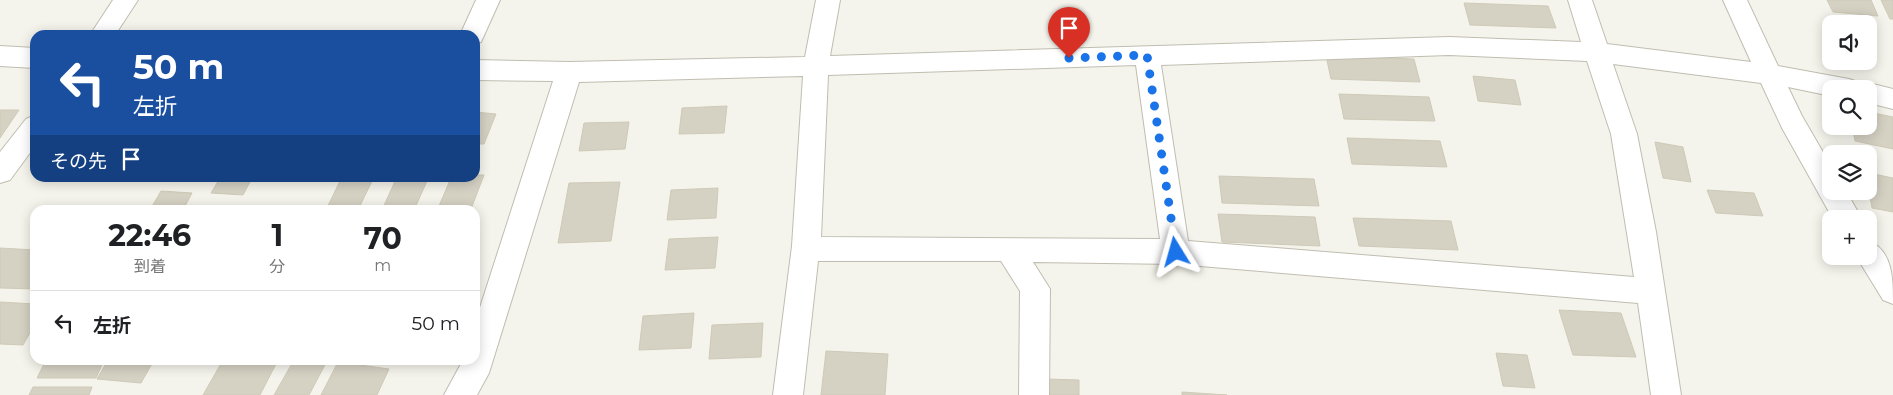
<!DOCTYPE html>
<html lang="ja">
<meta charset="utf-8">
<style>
:root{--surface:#fff;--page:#f6f6f6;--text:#202124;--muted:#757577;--line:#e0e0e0}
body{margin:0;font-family:Montserrat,"Noto Sans JP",sans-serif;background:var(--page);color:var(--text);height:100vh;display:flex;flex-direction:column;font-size:19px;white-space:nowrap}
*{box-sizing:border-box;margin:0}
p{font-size:16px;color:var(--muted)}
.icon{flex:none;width:28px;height:28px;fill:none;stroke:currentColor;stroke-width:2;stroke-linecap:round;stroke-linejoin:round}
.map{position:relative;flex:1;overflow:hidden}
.details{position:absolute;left:30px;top:205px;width:450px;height:160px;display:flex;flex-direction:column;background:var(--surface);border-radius:15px;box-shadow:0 2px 12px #0003}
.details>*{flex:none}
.banner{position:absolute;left:30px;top:30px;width:450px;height:152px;border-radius:15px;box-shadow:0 2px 12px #0003;background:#1a4fa0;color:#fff;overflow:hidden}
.tools{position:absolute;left:1822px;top:15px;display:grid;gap:10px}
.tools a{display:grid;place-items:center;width:55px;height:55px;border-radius:10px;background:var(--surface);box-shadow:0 2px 12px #0003;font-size:25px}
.pin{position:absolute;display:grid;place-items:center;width:42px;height:42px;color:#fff;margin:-51px -21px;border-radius:50% 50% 50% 0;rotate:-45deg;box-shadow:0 0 5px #0007}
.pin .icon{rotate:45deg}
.me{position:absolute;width:55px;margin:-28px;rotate:352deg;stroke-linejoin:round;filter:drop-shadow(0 0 4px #0008)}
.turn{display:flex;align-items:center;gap:18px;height:105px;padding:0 20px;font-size:22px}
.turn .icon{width:65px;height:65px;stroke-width:2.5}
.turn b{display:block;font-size:35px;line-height:42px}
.then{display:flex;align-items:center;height:48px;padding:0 20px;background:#0003;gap:10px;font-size:19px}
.eta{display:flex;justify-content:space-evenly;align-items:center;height:85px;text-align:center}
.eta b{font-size:30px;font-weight:700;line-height:35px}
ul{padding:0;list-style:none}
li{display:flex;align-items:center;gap:15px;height:65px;padding:0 20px;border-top:1px solid var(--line)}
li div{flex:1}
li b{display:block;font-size:19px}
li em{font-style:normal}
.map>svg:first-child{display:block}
</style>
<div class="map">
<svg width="1893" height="395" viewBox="0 0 1893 395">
<rect width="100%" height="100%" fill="#f5f4ec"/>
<!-- building -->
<g fill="#d5d1c3" stroke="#cfcab7">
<polygon points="1827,0 1871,0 1878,16 1833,12"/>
<polygon points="1881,0 1893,0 1893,19 1890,19"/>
<polygon points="1464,3 1548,6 1556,28 1470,25"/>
<polygon points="1326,56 1414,59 1420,82 1331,79"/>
<polygon points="1473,76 1515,80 1521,105 1478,101"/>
<polygon points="1339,94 1429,97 1435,121 1344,119"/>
<polygon points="727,106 724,133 679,134 682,108"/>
<polygon points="0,110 19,110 0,138"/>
<polygon points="475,112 496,114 484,144 475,144"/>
<polygon points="1869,112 1893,117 1893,149 1855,141 1852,126 1869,126"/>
<polygon points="629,122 625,149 579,151 584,123"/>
<polygon points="1347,138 1440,141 1447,167 1352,164"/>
<polygon points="1655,142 1683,147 1691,182 1663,178"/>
<polygon points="1869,173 1893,178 1893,212 1872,208 1869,191"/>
<polygon points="475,175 484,175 471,209 439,206 451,178 475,178"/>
<polygon points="1219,176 1314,179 1319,206 1222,203"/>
<polygon points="220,178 252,178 243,195 211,193"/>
<polygon points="341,179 372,181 358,210 326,210"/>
<polygon points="396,179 427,181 414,210 382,210"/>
<polygon points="620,182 611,241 558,243 569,183"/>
<polygon points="718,188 716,218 667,220 671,190"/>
<polygon points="1707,190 1754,193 1763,216 1716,213"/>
<polygon points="161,191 192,193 183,210 150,210"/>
<polygon points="1218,214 1315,217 1320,246 1222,242"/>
<polygon points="1353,218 1451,221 1458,250 1359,246"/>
<polygon points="718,237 715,268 665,270 669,239"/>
<polygon points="0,248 35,250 35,289 0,288"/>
<polygon points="0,302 35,304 35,324 23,345 0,344"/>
<polygon points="1559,310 1621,313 1636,357 1573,355"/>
<polygon points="694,313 691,348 639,350 643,316"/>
<polygon points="763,323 761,357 709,359 712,325"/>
<polygon points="826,351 888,354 885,395 821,395"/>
<polygon points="1496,353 1527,355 1535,388 1503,386"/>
<polygon points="46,360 104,360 96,378 37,378"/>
<polygon points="108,360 154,360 141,383 97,379"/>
<polygon points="223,360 278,360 260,395 203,395"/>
<polygon points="294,360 327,361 309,395 274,395"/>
<polygon points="338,362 389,369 377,395 321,395"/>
<polygon points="1046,379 1079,380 1079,395 1046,395"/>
<polygon points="33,387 92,387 89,395 29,395"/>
<polygon points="1182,392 1227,395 1182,395"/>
</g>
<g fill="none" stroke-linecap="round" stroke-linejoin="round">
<defs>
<g id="minor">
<polygon points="113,0 138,0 115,35 90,35"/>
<polygon points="476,0 500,0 481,42 475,43 475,35 460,35"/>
<path d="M 816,0 L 840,0 L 830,56 L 1449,37 L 1581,42 L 1568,0 L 1592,0 L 1607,44 L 1751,62 L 1723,0 L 1747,0 L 1778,66 L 1849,79 L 1858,82 L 1860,86 L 1869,83 L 1893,89 L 1893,109 L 1869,103 L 1869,89 L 1831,89 L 1831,96 L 1788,87 L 1802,116 L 1831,166 L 1831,191 L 1846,191 L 1862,219 L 1833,219 L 1782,128 L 1761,83 L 1613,64 L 1637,134 L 1656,232 L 1681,395 L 1651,395 L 1638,303 L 1176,264 L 1033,262 L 1050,289 L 1049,395 L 1019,395 L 1020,291 L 1001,261 L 818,261 L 803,395 L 773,395 L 792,246 L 803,76 L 579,82 L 489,373 L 477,395 L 444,395 L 463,360 L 475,360 L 475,323 L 553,81 L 475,80 L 475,60 L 569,62 L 805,57 ZM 1449,55 L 1587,61 L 1611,134 L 1634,277 L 1188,241 L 1161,65 ZM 1136,65 L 1160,239 L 821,237 L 828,75 Z"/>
<polygon points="0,46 35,48 35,68 0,66"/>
<polygon points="35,115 35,146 10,180 0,183 0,152 26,119"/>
<path d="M 1869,241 C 1893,251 1893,279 1893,304 L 1883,300 L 1856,256 L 1869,256 Z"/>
</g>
</defs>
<!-- minor casing -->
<use href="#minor" stroke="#c0bdb0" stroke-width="2"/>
<!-- minor -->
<use href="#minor" fill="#fff" fill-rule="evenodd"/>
</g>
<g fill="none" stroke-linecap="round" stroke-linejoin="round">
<!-- route -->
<polyline stroke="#1a73e8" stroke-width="9" stroke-dasharray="0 16.2" points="1069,58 1147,55 1176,252"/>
</g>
</svg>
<div class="tools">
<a><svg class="icon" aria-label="sound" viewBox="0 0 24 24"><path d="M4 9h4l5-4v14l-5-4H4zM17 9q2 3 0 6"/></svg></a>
<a><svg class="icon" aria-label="search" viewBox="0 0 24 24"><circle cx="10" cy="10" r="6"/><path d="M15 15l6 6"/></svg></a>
<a><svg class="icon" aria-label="layers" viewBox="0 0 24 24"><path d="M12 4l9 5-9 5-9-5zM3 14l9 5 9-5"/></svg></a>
<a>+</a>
</div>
<div class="pin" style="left:1069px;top:58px;background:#d93025"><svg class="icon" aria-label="arrive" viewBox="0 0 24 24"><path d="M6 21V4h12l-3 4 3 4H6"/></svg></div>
<svg class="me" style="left:1176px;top:252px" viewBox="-20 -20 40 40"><path d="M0-17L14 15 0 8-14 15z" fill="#1a73e8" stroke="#fff" stroke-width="4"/></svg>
<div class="banner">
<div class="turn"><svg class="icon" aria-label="left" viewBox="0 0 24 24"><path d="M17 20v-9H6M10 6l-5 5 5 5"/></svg><div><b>50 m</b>左折</div></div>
<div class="then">その先<svg class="icon" aria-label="arrive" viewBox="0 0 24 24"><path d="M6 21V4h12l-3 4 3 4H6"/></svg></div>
</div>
<section class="details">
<div class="eta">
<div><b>22:46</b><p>到着</p></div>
<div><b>1</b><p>分</p></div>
<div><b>70</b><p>m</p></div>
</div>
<ul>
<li><svg class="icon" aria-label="left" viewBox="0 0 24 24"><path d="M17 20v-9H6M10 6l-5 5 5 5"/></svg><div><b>左折</b></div><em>50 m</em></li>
</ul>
</section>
</div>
